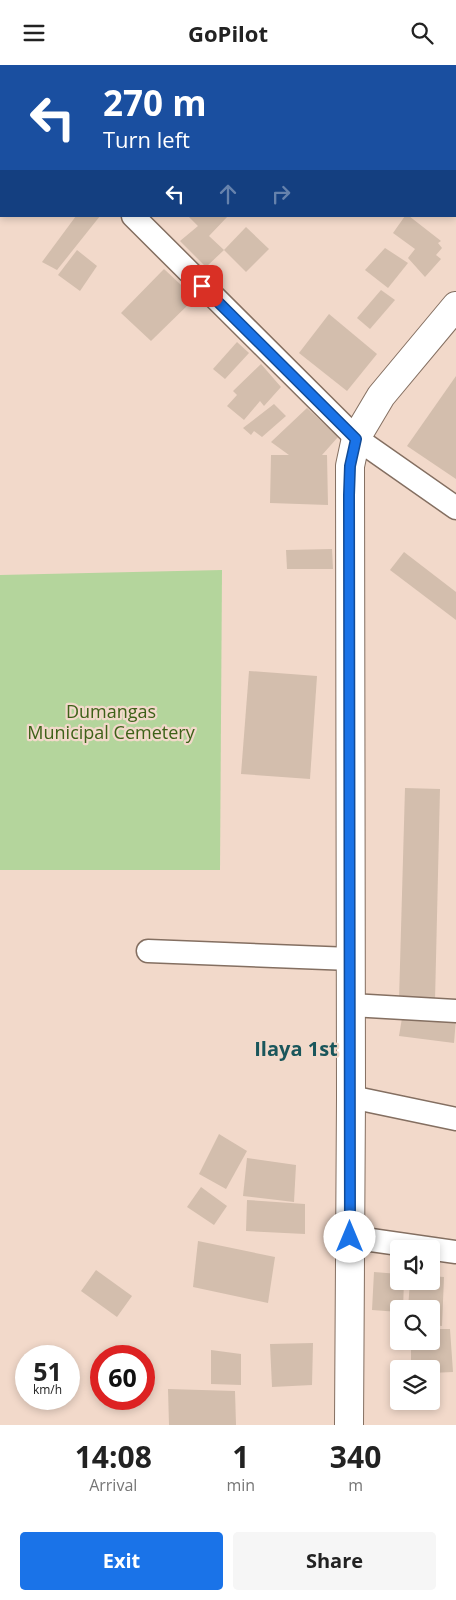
<!DOCTYPE html>
<style>
:root{--surface:#fff;--page:#f6f6f6;--text:#222;--muted:#767676;--accent:#1a73e8}
body{margin:0;font-family:"Open Sans",sans-serif;background:var(--page);color:var(--text);height:100vh;display:flex;flex-direction:column;font-size:19px;white-space:nowrap}
*{box-sizing:border-box;margin:0}
p{font-size:16px;color:var(--muted)}
.icon{flex:none;width:28px;height:28px;fill:none;stroke:currentColor;stroke-width:2;stroke-linecap:round;stroke-linejoin:round}
.map{position:relative;height:1360px;overflow:hidden}
.panel{display:flex;flex-direction:column;background:var(--surface);flex:1}
.panel>*{flex:none}
.guide{position:absolute;left:0px;top:0px;width:456px;height:152px;box-shadow:0 2px 8px #0003;background:#1a4fa0;color:#fff;overflow:hidden}
.tools{position:absolute;left:390px;top:1175px;display:grid;gap:10px}
.tools a{display:grid;place-items:center;width:50px;height:50px;border-radius:5px;background:var(--surface);box-shadow:0 2px 8px #0003;font-size:25px}
.speed{position:absolute;left:15px;top:1280px;display:flex;gap:10px;font-size:25px;font-weight:700;text-align:center}
.speed>*{display:grid;place-content:center;width:65px;height:65px;border-radius:50%;background:var(--surface);box-shadow:0 2px 8px #0003;line-height:1}
.speed small{font-size:12px;font-weight:400}
.speed .limit{border:8px solid #d22;background:#fff;color:#111}
.pin{position:absolute;display:grid;place-items:center;width:42px;height:42px;color:#fff;margin:-21px;border-radius:10px;box-shadow:0 2px 8px #0006}
.me{position:absolute;width:55px;margin:-28px;rotate:0deg;stroke-linejoin:round;filter:drop-shadow(0 0 4px #0008)}
.turn{display:flex;align-items:center;gap:18px;height:105px;padding:0 20px;font-size:22px}
.turn .icon{width:65px;height:65px;stroke-width:2.5}
.turn b{display:block;font-size:35px;line-height:42px}
.lanes{display:flex;align-items:center;height:48px;padding:0 20px;background:#0003;justify-content:center;gap:25px;direction:ltr}
.lanes .off{opacity:.35}
.eta{display:flex;justify-content:space-evenly;align-items:center;height:85px;text-align:center}
.eta b{font-size:30px;font-weight:700;line-height:35px}
.cta{display:flex;gap:10px;margin-top:auto;padding:10px 20px}
.cta a{flex:1;height:58px;border-radius:5px;background:var(--accent);color:#fff;font-size:20px;font-weight:700;line-height:58px;text-align:center}
.cta a+a{background:var(--page);color:var(--text)}
header{display:flex;justify-content:space-between;align-items:center;height:65px;padding:0 20px;background:var(--surface);font-size:22px;font-weight:700}
.map>svg:first-child{display:block}
</style>
<header><svg class="icon" aria-label="menu" viewBox="0 0 24 24"><path d="M4 6h16M4 12h16M4 18h16"/></svg>GoPilot<svg class="icon" aria-label="search" viewBox="0 0 24 24"><circle cx="10" cy="10" r="6"/><path d="M15 15l6 6"/></svg></header>
<div class="map">
<svg width="456" height="1360" viewBox="0 0 456 1360">
<rect width="100%" height="100%" fill="#f2d9ca"/>
<!-- green -->
<polygon fill="#b4d59c" points="222,505 220,805 0,805 0,510"/>
<!-- building -->
<g fill="#d3bead">
<polygon points="76,151 100,151 57,205 42,197"/>
<polygon points="188,151 228,151 209,171 224,185 206,202 180,176 198,161"/>
<polygon points="405,151 409,151 441,176 438,178 442,183 436,190 441,194 425,212 408,193 415,184 393,168"/>
<polygon points="246,162 269,184 246,207 224,185"/>
<polygon points="385,183 408,198 388,223 365,205"/>
<polygon points="77,185 97,201 80,226 58,210"/>
<polygon points="164,204 195,233 151,276 121,248"/>
<polygon points="381,225 395,235 370,264 357,253"/>
<polygon points="329,249 377,289 347,326 299,288"/>
<polygon points="237,277 249,288 225,314 213,304"/>
<polygon points="261,299 281,322 264,341 260,336 244,355 227,341 237,330 233,326"/>
<polygon points="456,311 456,414 407,381"/>
<polygon points="274,339 286,351 262,372 254,366 251,370 243,363"/>
<polygon points="307,343 338,372 322,390 327,390 328,440 270,438 271,390 289,390 271,377"/>
<polygon points="332,484 333,504 287,504 286,485"/>
<polygon points="404,487 456,527 456,555 390,505"/>
<polygon points="249,606 317,611 310,714 241,709"/>
<polygon points="405,723 440,724 435,936 399,935"/>
<polygon points="403,947 456,954 454,978 399,971"/>
<polygon points="219,1069 247,1086 226,1124 199,1109"/>
<polygon points="247,1093 296,1100 294,1137 243,1131"/>
<polygon points="201,1122 227,1141 214,1160 187,1142"/>
<polygon points="247,1135 305,1139 305,1169 246,1166"/>
<polygon points="198,1176 275,1192 268,1238 193,1222"/>
<polygon points="96,1205 132,1231 117,1252 81,1226"/>
<polygon points="374,1207 399,1209 399,1216 404,1216 403,1244 399,1244 399,1247 372,1245"/>
<polygon points="431,1211 444,1212 442,1261 431,1260 431,1244 408,1244 410,1216 431,1216"/>
<polygon points="431,1264 450,1264 453,1307 431,1308 431,1304 411,1304 411,1276 431,1276"/>
<polygon points="313,1278 312,1320 272,1322 270,1279"/>
<polygon points="211,1285 241,1289 241,1320 211,1319"/>
<polygon points="168,1324 235,1326 236,1360 169,1360"/>
</g>
<g fill="none" stroke-linecap="round" stroke-linejoin="round">
<defs>
<g id="minor">
<polyline points="0,20 1,21"/>
<polyline points="133,151 356,373 456,443"/>
<polyline points="148,886 351,894"/>
<polyline points="351,940 456,946"/>
<polyline points="351,1032 456,1054"/>
<polyline points="350,1172 456,1187"/>
</g>
<polyline id="major" points="349,1360 351,1032 350,401 356,373 381,331 456,241"/>
</defs>
<!-- minor casing -->
<use href="#minor" stroke="#846f61" stroke-width="25"/>
<!-- major casing -->
<use href="#major" stroke="#846f61" stroke-width="30"/>
<!-- minor -->
<use href="#minor" stroke="#fff" stroke-width="22"/>
<!-- major -->
<use href="#major" stroke="#fff" stroke-width="28"/>
</g>
<g fill="none" stroke-linecap="round" stroke-linejoin="round">
<defs>
<polyline id="route" points="202,221 356,374 350,401 349,430 350,1172"/>
</defs>
<!-- route casing -->
<use href="#route" stroke="#114b97" stroke-width="12"/>
<!-- route -->
<use href="#route" stroke="#1a73e8" stroke-width="9"/>
</g>
<g text-anchor="middle" stroke-width="4.5" stroke-linejoin="round" paint-order="stroke">
<!-- park labels -->
<g font-size="18" fill="#3d6118" stroke="#f2d9ca">
<text x="111" y="653">Dumangas<tspan x="111" dy="21">Municipal Cemetery</tspan></text>
</g>
<!-- quarter labels -->
<g font-size="20" font-weight="bold" fill="#1a565b" stroke="#f2d9ca">
<text x="296" y="991">Ilaya 1st</text>
</g>
</g>
</svg>
<div class="tools">
<a><svg class="icon" aria-label="sound" viewBox="0 0 24 24"><path d="M4 9h4l5-4v14l-5-4H4zM17 9q2 3 0 6"/></svg></a>
<a><svg class="icon" aria-label="search" viewBox="0 0 24 24"><circle cx="10" cy="10" r="6"/><path d="M15 15l6 6"/></svg></a>
<a><svg class="icon" aria-label="layers" viewBox="0 0 24 24"><path d="M12 4l9 5-9 5-9-5zM3 14l9 5 9-5"/></svg></a>
</div>
<div class="speed"><div>51<small>km/h</small></div><div class="limit">60</div></div>
<div class="pin" style="left:202px;top:221px;background:#d93025"><svg class="icon" aria-label="arrive" viewBox="0 0 24 24"><path d="M6 21V4h12l-3 4 3 4H6"/></svg></div>
<svg class="me" style="left:350px;top:1172px" viewBox="-20 -20 40 40"><circle r="19" fill="#fff"/><path d="M0-13L10 11 0 6-10 11z" fill="#1a73e8"/></svg>
<div class="guide">
<div class="turn"><svg class="icon" aria-label="left" viewBox="0 0 24 24"><path d="M17 20v-9H6M10 6l-5 5 5 5"/></svg><div><b>270 m</b>Turn left</div></div>
<div class="lanes"><svg class="icon" aria-label="left" viewBox="0 0 24 24"><path d="M17 20v-9H6M10 6l-5 5 5 5"/></svg><svg class="icon off" aria-label="ahead" viewBox="0 0 24 24"><path d="M12 20V5M6 11l6-6 6 6"/></svg><svg class="icon off" aria-label="right" viewBox="0 0 24 24"><path d="M7 20v-9h11M14 6l5 5-5 5"/></svg></div>
</div>
</div>
<section class="panel">
<div class="eta">
<div><b>14:08</b><p>Arrival</p></div>
<div><b>1</b><p>min</p></div>
<div><b>340</b><p>m</p></div>
</div>
<div class="cta"><a>Exit</a><a>Share</a></div>
</section>
